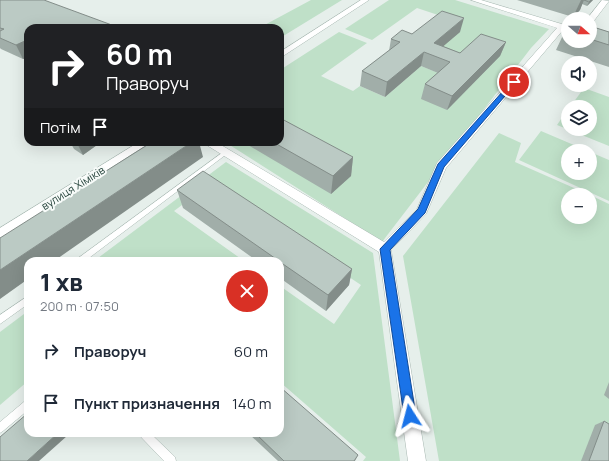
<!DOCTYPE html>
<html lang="uk">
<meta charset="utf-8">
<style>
:root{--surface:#fff;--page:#f2f2f3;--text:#1f2937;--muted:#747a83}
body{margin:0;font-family:Manrope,sans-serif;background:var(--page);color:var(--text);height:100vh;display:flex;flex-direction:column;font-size:15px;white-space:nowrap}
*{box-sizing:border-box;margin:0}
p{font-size:13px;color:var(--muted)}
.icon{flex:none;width:22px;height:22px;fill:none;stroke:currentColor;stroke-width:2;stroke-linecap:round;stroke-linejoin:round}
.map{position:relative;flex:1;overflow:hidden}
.details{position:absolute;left:24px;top:257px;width:260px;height:180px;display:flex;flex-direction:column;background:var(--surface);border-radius:12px;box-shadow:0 4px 16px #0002}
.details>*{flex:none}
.guide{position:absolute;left:24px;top:24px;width:260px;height:122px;border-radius:12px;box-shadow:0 4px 16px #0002;background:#202124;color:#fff;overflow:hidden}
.needle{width:26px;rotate:110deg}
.tools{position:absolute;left:561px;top:12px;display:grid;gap:8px}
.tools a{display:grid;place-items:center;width:36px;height:36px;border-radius:50%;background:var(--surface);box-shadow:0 4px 16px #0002;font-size:20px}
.pin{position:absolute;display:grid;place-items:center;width:34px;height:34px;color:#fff;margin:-17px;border:2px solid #fff;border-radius:50%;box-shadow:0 1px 4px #0007}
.me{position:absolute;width:44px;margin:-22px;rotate:351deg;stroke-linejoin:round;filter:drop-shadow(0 0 3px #0008)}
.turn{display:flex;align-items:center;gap:14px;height:84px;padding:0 16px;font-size:18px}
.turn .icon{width:52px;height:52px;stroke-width:2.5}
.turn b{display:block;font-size:28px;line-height:34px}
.then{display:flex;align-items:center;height:38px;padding:0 16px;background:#0003;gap:8px;font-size:15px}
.round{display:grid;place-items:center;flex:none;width:42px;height:42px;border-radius:21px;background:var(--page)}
.summary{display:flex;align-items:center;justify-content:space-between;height:68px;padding:0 16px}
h1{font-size:24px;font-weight:800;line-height:30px}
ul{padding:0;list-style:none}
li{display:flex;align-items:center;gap:12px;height:52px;padding:0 16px}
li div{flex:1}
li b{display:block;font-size:15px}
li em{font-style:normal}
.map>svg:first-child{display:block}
</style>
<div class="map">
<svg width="609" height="461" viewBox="0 0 609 461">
<rect width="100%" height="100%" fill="#e6efeb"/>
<!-- green -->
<g fill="#bfe0c8">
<polygon points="311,0 342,0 280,38 280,28 259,28"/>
<polygon points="389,0 455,0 549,29 531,48 382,242 225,142 280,142 280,70 339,32 367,43 321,76 353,91 360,86 385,97 421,66 446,76 456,67 431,57 444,17 417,8 372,40 345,29"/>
<polygon points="584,88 609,97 609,146 557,125 568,109 568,129 590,129 590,107 570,107"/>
<polygon points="541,131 588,151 568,151 568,173 590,173 590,152 609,160 609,201 519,160"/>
<polygon points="499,133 521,143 515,162 590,195 568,195 568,217 590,217 590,195 609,204 609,461 439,461 403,256"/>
<polygon points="226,162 373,253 400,461 363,461 366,457 280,382 280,286 334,324 361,285 210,184 174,211 244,261 94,261"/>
<polygon points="28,311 28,381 0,405 0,332"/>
</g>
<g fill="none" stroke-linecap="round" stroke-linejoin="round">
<defs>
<g id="lane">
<polygon points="226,150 229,152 228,153 85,261 76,261 77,259"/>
<polygon points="28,296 28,304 0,324 0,315"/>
<polygon points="28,399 28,410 3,431 0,433 0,422 25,401"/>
<polygon points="138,433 150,433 175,457 176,461 164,461 140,436"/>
</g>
<g id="street">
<polygon points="361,0 369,0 280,58 280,52"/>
<polygon points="471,0 481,0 565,25 568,27 568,31 563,30 446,168 426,214 391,250 426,461 408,461 379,252 205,144 204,142 216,142 384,242 417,209 437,163 557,28"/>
<polygon points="602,0 609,1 593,22 590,22 590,19 587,19"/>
<polygon points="139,142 151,142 0,239 0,228"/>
</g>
</defs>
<!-- lane casing -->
<use href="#lane" stroke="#a8b8b2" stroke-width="1"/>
<!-- street casing -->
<use href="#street" stroke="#a8b8b2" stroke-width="1"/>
<!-- lane -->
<use href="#lane" fill="#fff" fill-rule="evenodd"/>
<!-- street -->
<use href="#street" fill="#fff" fill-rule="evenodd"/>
</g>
<!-- wall -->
<g fill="#a1aea9">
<polygon points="0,0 28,28 28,57 23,59 1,49 0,48"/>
<polygon points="517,0 593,0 587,6 582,4 580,10 573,17"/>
<polygon points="590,26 609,32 609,67 556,50 565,31 568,28 568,41 590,41"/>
<polygon points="460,32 443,46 460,53 506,42 500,56 447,110 421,99 425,84 438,73 421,66 385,97 360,86 362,71 389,51 391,39"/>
<polygon points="70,142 95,142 97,145 83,155 74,149"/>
<polygon points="243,142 280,142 353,157 351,176 331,194"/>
<polygon points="177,190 352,269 349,285 326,311 280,278 280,261 257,261 183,208"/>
<polygon points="609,382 609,399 604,395"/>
<polygon points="604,421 609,461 581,461 595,425"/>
<polygon points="248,433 280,433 358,455 355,461 278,461"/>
</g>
<!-- shaded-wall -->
<g fill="#838d89">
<polygon points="581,0 584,0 580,10 573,17"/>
<polygon points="591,0 593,0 587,6 589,2"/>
<polygon points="464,18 460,32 433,55 434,43"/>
<polygon points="27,40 28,42 28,57 23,59 16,45"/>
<polygon points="506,42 500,56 447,110 452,96"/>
<polygon points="424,52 421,66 385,97 387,82"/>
<polygon points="78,142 95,142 97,145 83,155 77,143"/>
<polygon points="192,142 199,142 203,157 54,261 28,261 28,279 0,299 0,270"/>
<polygon points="353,157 351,176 331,194 333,176"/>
<polygon points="352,269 349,285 326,311 328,295"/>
<polygon points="58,433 64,433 67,436 39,461 27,461"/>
</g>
<!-- building -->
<g fill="#bbcac4" stroke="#838d89">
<polygon points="0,0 44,0 120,28 28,28 28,40 27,40 16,45 0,38 0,31 4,29 0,28"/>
<polygon points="584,0 591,0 589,2"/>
<polygon points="442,11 464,18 434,43 460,53 481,34 506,42 452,96 425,84 450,62 424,52 387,82 362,71 400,42 391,39 402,30 412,34"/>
<polygon points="590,26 609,32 609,45 590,39"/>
<polygon points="280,118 353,157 333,176 273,142 280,142"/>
<polygon points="152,142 192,142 0,270 0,238"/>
<polygon points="203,171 352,269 328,295 280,262 280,261 279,261 177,190"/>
<polygon points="280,387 358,455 354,461 284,461 255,433 280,433"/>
<polygon points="28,413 28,433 58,433 27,461 0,461 0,437"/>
<polygon points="604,421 609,424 609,461 589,461"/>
</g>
<!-- route -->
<polygon fill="#1a73e8" stroke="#114b97" points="512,81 517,82 444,167 425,213 390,250 416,416 414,420 410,422 406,420 404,416 380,249 418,209 438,164"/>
<g text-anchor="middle" stroke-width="4" stroke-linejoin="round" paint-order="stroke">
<!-- street labels -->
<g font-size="11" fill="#24423a" stroke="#f7fbf9">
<text transform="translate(73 188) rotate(-32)" y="4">вулиця Хіміків</text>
</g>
</g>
</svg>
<div class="tools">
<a><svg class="needle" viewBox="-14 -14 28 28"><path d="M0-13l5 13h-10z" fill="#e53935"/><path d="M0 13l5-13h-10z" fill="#747a83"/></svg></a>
<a><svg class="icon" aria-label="sound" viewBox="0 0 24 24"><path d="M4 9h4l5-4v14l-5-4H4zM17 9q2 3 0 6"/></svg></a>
<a><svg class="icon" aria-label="layers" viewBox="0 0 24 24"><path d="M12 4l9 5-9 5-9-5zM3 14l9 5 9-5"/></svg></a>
<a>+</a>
<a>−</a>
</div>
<div class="pin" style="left:514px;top:82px;background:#d93025"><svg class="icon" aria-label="arrive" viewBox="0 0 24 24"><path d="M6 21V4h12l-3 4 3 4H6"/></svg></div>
<svg class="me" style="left:410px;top:416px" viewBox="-20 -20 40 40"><path d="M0-17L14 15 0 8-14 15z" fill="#1a73e8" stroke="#fff" stroke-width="4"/></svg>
<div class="guide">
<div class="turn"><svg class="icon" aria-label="right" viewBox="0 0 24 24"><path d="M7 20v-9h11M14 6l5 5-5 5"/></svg><div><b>60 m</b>Праворуч</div></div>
<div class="then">Потім<svg class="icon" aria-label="arrive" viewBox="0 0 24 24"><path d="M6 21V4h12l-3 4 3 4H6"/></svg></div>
</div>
<section class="details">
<div class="summary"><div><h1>1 хв</h1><p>200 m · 07:50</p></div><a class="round" style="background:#d93025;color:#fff"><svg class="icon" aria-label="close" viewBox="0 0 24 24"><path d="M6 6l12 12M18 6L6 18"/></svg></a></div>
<ul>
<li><svg class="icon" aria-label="right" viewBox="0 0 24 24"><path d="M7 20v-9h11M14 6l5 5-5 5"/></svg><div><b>Праворуч</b></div><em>60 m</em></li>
<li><svg class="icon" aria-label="arrive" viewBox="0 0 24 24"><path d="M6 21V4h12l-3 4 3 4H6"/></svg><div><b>Пункт призначення</b></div><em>140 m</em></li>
</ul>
</section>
</div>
